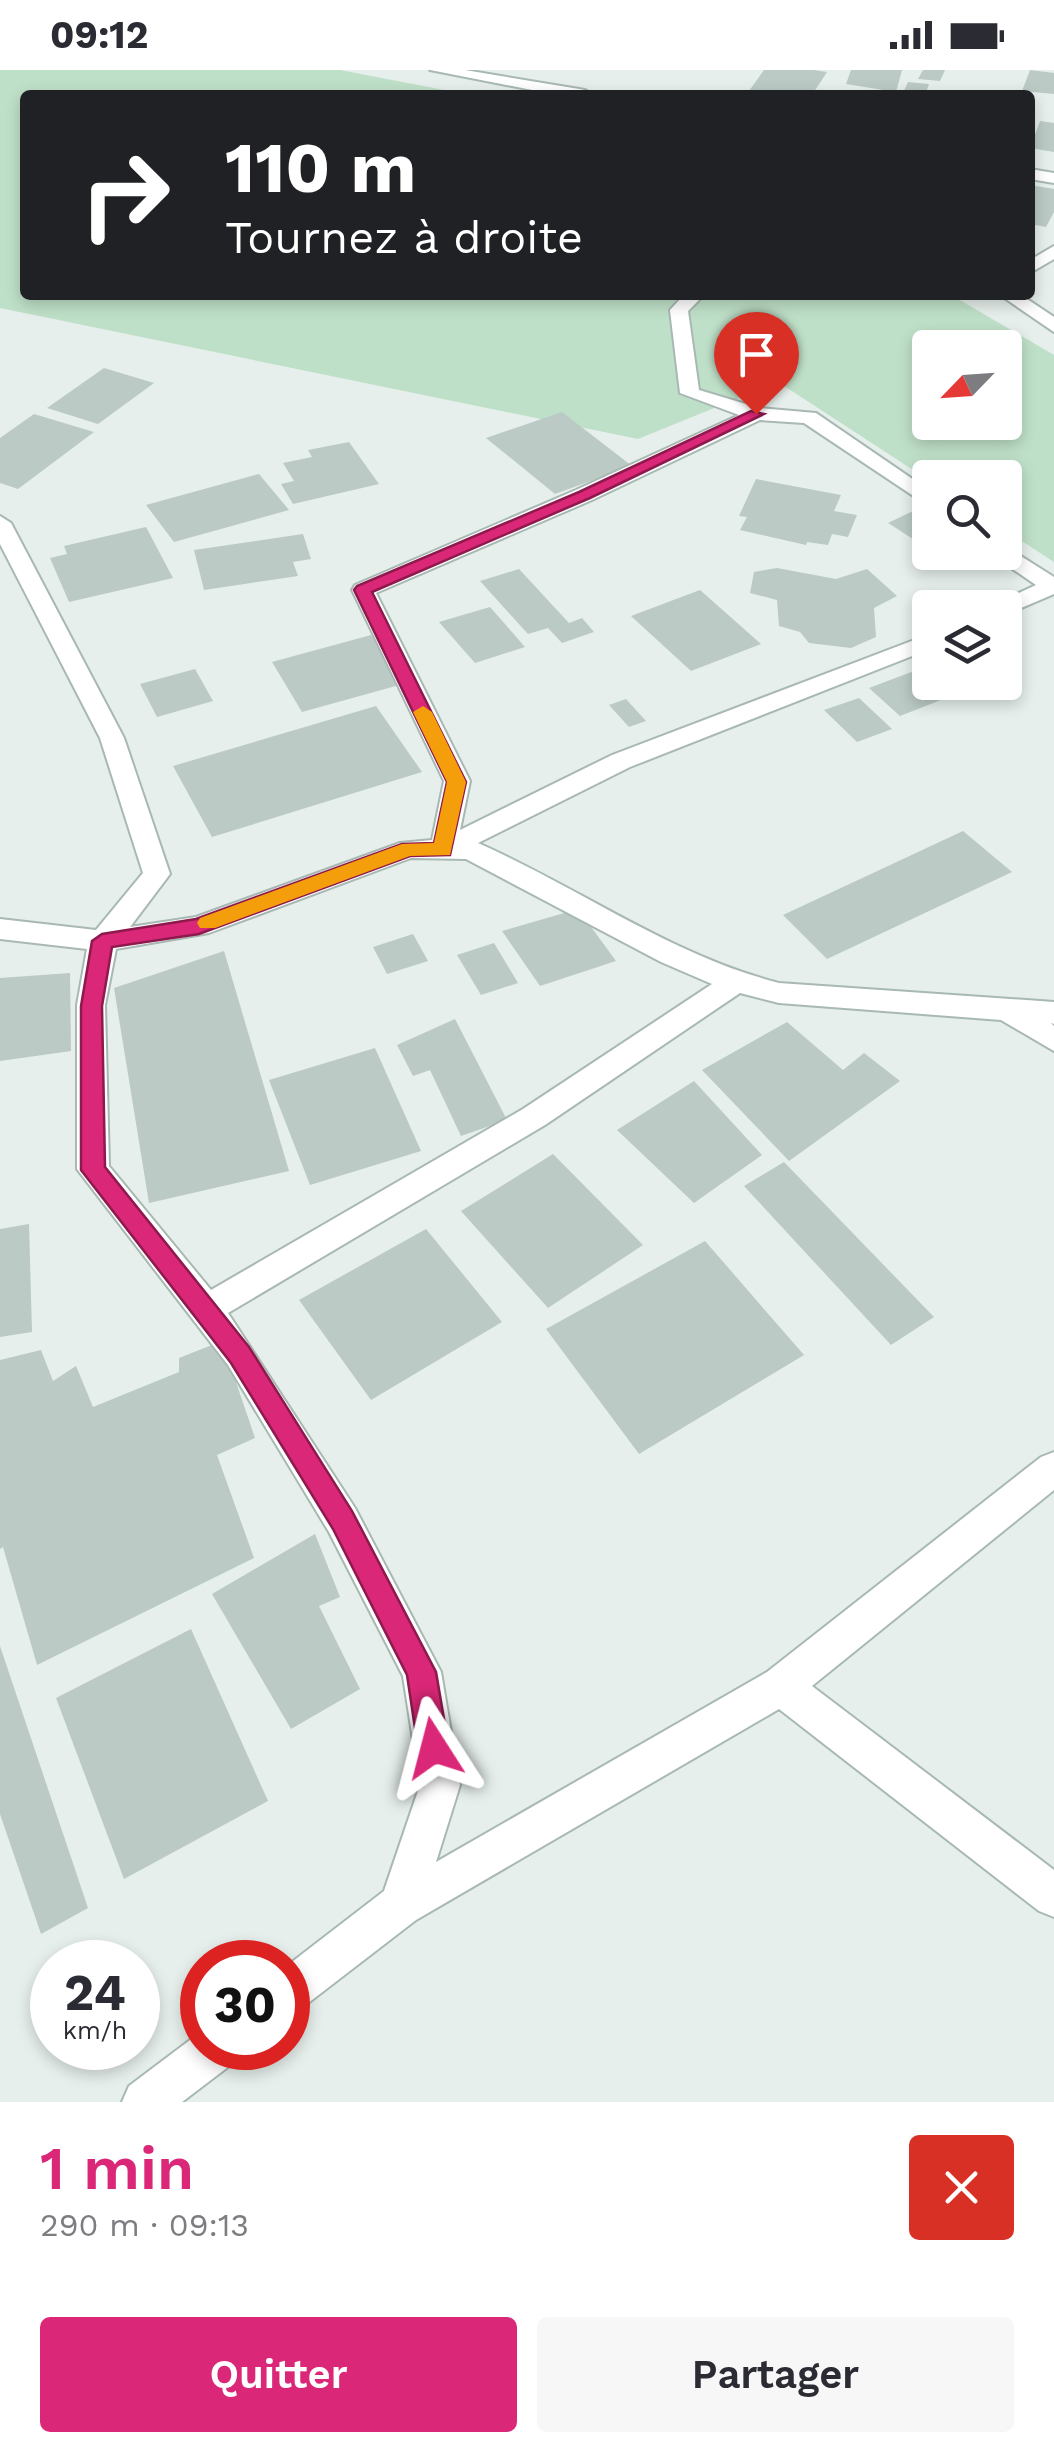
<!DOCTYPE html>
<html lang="fr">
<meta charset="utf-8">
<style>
:root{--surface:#fff;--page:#f7f7f7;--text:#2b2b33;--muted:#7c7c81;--accent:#db2777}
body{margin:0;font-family:"Work Sans",sans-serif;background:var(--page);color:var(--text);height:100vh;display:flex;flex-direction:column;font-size:38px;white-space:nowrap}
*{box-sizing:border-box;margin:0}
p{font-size:32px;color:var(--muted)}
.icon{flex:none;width:55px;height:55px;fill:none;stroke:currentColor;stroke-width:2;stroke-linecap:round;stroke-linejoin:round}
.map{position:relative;height:2032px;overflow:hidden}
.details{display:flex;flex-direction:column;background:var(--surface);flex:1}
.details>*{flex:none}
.hud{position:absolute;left:20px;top:20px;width:1015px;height:210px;border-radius:10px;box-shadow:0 5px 15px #0003;background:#202124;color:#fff;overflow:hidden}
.needle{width:65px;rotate:245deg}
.tools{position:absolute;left:912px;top:260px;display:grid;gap:20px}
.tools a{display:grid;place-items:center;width:110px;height:110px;border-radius:10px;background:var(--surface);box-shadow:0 5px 15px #0003;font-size:50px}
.speed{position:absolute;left:30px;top:1870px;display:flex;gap:20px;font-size:50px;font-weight:700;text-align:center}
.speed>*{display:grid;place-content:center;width:130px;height:130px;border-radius:50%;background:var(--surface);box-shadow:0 5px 15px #0003;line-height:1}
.speed small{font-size:25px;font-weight:400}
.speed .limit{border:15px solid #d22;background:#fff;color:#111}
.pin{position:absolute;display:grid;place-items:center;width:85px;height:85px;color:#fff;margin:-102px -42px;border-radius:50% 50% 50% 0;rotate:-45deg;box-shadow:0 0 10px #0007}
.pin .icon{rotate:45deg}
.me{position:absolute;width:110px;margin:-55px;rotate:351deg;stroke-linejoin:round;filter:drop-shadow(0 0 8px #0008)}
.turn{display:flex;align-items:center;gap:35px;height:210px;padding:0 40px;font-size:45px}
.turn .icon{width:130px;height:130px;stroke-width:2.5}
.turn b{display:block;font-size:70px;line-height:85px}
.round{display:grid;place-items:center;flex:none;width:105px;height:105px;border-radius:10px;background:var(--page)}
.headline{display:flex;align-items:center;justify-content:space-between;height:170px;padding:0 40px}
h1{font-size:60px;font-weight:600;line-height:75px;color:var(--accent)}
.primary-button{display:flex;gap:20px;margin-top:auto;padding:20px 40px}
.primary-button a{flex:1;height:115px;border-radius:10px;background:var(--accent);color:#fff;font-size:40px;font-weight:600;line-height:115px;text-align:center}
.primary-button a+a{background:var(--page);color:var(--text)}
.status{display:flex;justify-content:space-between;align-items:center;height:70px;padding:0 50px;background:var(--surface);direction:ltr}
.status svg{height:28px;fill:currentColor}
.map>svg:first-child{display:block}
</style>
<div class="status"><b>09:12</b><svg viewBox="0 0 49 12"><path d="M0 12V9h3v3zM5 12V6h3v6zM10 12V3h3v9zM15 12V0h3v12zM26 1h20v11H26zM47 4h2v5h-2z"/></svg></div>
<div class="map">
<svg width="1054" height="2032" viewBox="0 0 1054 2032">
<rect width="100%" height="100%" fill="#e6efeb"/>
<!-- green -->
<path fill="#bfe0c8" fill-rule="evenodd" d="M 0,0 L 340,0 L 465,24 L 25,25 L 25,225 L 951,225 L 1054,285 L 1054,492 L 1005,460 L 1005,408 L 930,408 L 930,411 L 778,312 L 638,369 L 0,238 ZM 930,278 L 1005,278 L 1005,352 L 930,352 Z"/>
<!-- building -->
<g fill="#bbcac4">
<polygon points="764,0 814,0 827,2 812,25 749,21"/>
<polygon points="851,0 902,0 896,22 846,14"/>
<polygon points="923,0 945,0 940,11 918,9"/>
<polygon points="1030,0 1054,3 1054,24 1022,21"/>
<polygon points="908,12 929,14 925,25 902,25"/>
<polygon points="1040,51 1054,53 1054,82 1030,78"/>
<polygon points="1030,115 1054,119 1054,142 1046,157 1030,154"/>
<polygon points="104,298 154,313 98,354 47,338"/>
<polygon points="562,342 632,396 555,424 486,368"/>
<polygon points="34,344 94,362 18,419 0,413 0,368"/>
<polygon points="349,372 379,414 293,434 281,414 294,411 283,393 312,387 308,380"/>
<polygon points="259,404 289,440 174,472 146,435"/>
<polygon points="756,409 841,425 834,441 857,445 848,467 832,464 828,475 807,472 806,475 740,460 747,447 739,446"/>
<polygon points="915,440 930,449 930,461 913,469 888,453"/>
<polygon points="146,457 173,508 69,532 50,488 67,484 64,476"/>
<polygon points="303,464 311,489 293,492 298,506 204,520 194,480"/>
<polygon points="777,498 836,509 867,499 897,526 874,538 876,567 851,578 809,573 800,562 779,556 777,530 750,523 754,502"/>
<polygon points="519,499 569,553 582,548 594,562 562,573 548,558 528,564 480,511"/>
<polygon points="700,520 761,574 691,601 631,546"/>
<polygon points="490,537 525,577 475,593 439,552"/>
<polygon points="371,565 403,614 302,642 272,592"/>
<polygon points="930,595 930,612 954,612 964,621 900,646 869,618"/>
<polygon points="195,599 213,631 157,647 140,614"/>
<polygon points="859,628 892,659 857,672 824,640"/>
<polygon points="626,629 646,651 629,657 609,635"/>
<polygon points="376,636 422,702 212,767 173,696"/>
<polygon points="963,761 1012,802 827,889 783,845"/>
<polygon points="578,839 616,891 540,916 502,861"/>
<polygon points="413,864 428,891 387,904 373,877"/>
<polygon points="494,873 518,913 481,925 457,885"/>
<polygon points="224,881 289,1101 149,1133 114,918"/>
<polygon points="70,903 71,981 0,991 0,908"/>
<polygon points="455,949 507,1050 461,1066 430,1000 413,1006 397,975"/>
<polygon points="787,952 843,1000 864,983 900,1011 789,1091 702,1000"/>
<polygon points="375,978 421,1081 310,1115 269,1010"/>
<polygon points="694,1011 762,1085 694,1133 617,1060"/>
<polygon points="553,1084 643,1175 548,1238 461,1141"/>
<polygon points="784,1092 934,1247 891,1275 744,1116"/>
<polygon points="29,1154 32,1262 0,1267 0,1159"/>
<polygon points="426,1159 502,1252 371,1330 299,1230"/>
<polygon points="705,1171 804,1285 639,1384 546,1259"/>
<polygon points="222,1271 255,1368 217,1385 254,1488 37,1595 3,1477 0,1479 0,1290 41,1280 53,1311 76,1296 93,1337 179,1302 179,1288"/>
<polygon points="315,1464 340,1527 319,1536 360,1619 291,1659 212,1524"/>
<polygon points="191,1559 268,1731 124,1809 56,1628"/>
<polygon points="0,1576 88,1838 41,1864 0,1744"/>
</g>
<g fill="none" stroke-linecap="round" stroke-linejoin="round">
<defs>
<g id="minor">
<polygon points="430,0 465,0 585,20 593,25 558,25"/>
<polygon points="1030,99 1054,103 1054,113 1030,109"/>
<polygon points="1054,176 1054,189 1030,203 1030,190"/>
<path d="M 684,225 L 704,225 L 688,241 L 699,320 L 759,338 L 816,343 L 930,421 L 930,437 L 804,353 L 760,350 L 592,430 L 376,523 L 470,711 L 460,760 L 612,685 L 930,564 L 930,579 L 630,697 L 478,773 C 580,818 670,885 779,913 L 1054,932 L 1054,954 L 1051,953 L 1054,956 L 1054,981 L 1001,950 L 779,933 L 740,923 L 545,1055 L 228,1243 L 355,1438 L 441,1602 L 460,1715 L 436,1792 L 767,1602 L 1041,1387 L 1054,1382 L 1054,1420 L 812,1616 L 1054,1800 L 1054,1847 L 1039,1841 L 779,1639 L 416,1850 L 303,1937 L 288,1944 L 288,1895 L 384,1821 L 420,1715 L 403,1606 L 329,1462 L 228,1295 L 77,1099 L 77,935 L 87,879 L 0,869 L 0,849 L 96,860 L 143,803 L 100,668 L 0,474 L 0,446 L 11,453 L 124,668 L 170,804 L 130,857 L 196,847 L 400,773 L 432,770 L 444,711 L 352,520 L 355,515 L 576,420 L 739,345 L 680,323 L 670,240 ZM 411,788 L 466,789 L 661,892 L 712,914 L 523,1039 L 211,1220 L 109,1096 L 105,935 L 116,879 L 209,863 Z"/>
<polygon points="1000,225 1021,225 1054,247 1054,262"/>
<polygon points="1005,476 1054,507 1054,524 1005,545 1005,538 994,538 997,533 1036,515 995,487 992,482 1005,482"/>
<polygon points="202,1961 202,1978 238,1978 232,1994 182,2032 122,2032 129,2016"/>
</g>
</defs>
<!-- minor casing -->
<use href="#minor" stroke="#a8b8b2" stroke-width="4"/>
<!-- minor -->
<use href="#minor" fill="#fff" fill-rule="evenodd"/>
</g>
<!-- route -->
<polygon fill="#db2777" stroke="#8e194d" stroke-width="2.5" points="751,341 764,344 590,428 372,522 466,712 450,785 410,786 199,864 112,877 102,936 105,1097 249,1277 352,1441 436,1602 449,1678 444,1688 434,1693 423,1688 418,1678 407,1605 333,1459 231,1293 81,1100 81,936 92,871 102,864 196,849 402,774 434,773 447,712 354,520 357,516 579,422"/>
<!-- slow -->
<polygon fill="#f59e0b" points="423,636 432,642 466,712 450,785 410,786 215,858 200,858 197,853 200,848 402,774 434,773 447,712 413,642"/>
</svg>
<div class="tools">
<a><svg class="needle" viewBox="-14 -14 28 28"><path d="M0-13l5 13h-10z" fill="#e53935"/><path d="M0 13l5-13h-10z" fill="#7c7c81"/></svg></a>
<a><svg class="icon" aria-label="search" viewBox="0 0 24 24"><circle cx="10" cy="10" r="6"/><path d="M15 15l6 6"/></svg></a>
<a><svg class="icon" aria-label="layers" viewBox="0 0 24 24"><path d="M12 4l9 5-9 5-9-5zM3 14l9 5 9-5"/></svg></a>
</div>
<div class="speed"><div>24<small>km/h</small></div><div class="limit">30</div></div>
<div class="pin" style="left:756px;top:344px;background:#d93025"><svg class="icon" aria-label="arrive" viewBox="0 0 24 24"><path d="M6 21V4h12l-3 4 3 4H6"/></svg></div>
<svg class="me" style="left:434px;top:1678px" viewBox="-20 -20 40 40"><path d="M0-17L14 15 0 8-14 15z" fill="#db2777" stroke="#fff" stroke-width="4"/></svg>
<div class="hud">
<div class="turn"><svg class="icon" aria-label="right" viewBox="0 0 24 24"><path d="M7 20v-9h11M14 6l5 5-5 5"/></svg><div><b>110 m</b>Tournez à droite</div></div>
</div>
</div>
<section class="details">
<div class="headline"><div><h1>1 min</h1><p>290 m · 09:13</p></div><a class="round" style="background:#d93025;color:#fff"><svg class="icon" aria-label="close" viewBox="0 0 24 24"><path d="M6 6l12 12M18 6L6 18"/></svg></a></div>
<div class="primary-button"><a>Quitter</a><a>Partager</a></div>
</section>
